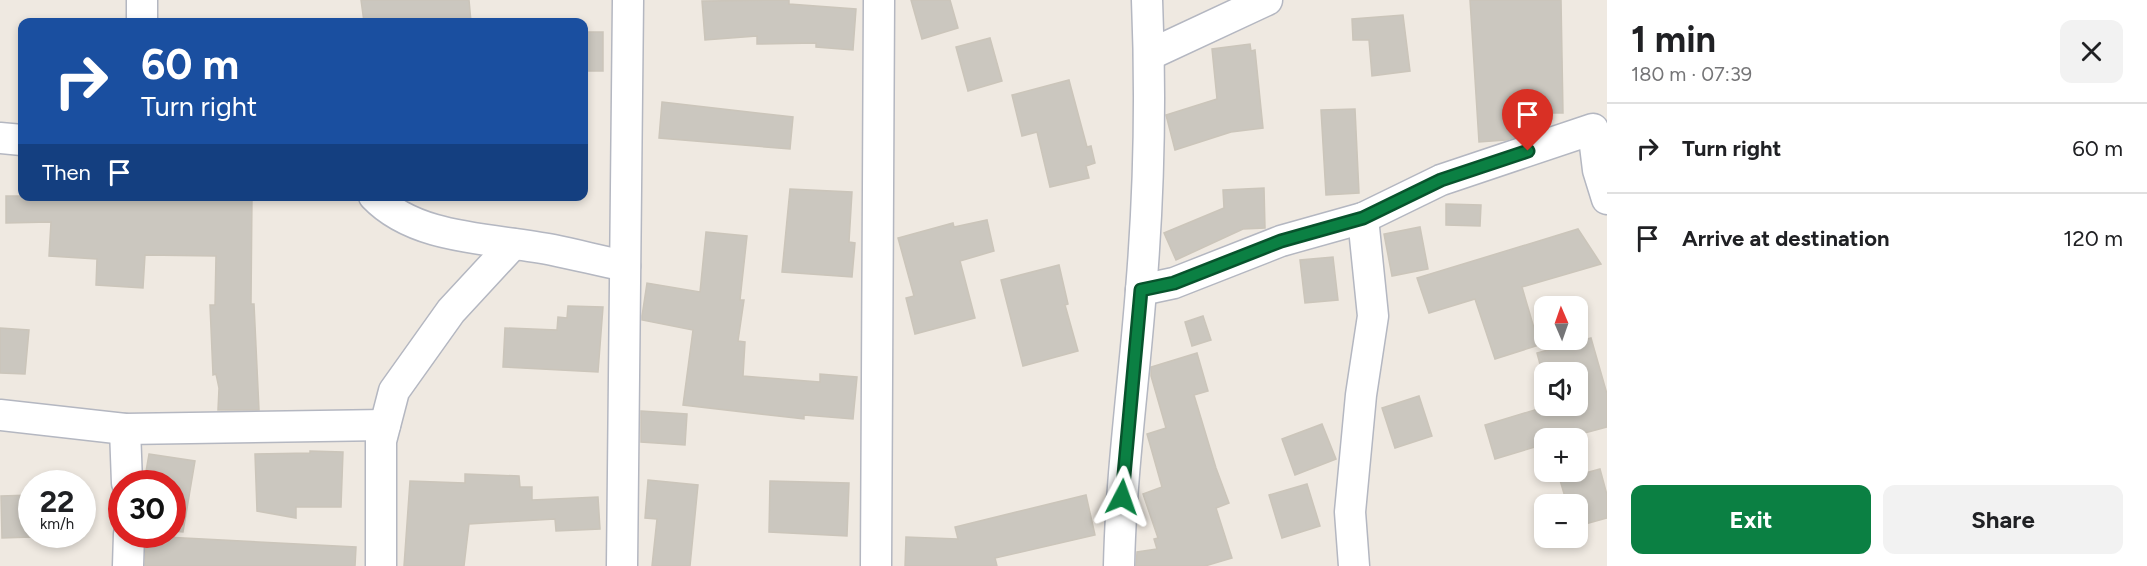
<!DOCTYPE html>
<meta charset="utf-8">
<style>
:root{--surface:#fff;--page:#f2f2f2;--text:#202124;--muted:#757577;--line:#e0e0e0;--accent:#0b8043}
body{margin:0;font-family:Figtree,sans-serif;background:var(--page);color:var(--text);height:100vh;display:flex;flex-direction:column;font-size:22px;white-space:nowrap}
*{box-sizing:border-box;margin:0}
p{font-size:20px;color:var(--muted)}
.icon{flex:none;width:33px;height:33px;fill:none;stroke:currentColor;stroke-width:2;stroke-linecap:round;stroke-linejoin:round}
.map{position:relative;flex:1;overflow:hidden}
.side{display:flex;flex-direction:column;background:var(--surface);width:540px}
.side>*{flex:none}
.top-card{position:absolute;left:18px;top:18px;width:570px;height:183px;border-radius:12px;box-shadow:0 3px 9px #0003;background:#1a4fa0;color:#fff;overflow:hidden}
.needle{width:39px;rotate:358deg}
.fabs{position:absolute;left:1534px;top:296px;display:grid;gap:12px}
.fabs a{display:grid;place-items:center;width:54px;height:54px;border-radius:12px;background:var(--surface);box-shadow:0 3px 9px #0003;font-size:30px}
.speed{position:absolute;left:18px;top:470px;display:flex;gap:12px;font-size:30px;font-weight:700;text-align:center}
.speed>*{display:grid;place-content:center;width:78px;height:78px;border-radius:50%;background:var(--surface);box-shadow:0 3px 9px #0003;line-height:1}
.speed small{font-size:15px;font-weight:400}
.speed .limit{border:9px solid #d22;background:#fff;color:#111}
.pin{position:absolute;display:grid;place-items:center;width:51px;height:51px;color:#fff;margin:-62px -26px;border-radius:50% 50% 50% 0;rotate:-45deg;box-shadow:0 0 6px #0007}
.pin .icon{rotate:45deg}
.me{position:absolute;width:66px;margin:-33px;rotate:4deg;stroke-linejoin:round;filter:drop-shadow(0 0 4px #0008)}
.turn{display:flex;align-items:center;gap:21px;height:126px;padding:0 24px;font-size:27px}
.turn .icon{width:78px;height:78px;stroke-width:2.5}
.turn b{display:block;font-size:42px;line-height:51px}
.then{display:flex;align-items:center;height:57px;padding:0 24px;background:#0003;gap:12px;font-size:22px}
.round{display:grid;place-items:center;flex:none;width:63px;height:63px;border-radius:12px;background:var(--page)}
.summary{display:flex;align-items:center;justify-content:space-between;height:102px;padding:0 24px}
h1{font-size:36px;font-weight:700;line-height:45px}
.primary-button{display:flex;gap:12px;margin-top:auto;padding:12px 24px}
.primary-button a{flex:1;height:69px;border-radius:12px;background:var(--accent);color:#fff;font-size:24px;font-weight:700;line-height:69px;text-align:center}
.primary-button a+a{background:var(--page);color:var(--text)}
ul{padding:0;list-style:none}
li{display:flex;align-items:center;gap:18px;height:90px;padding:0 24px;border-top:2px solid var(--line)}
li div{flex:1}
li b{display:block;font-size:22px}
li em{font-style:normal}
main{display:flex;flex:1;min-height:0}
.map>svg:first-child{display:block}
</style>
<main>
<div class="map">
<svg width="1607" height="566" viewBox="0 0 1607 566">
<rect width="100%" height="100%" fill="#efe9e1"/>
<!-- building -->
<g fill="#cbc7bf" stroke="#cbc5ba" stroke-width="1.5">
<polygon points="361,0 469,0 471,22 364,22"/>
<polygon points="789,0 789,4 856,9 853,50 816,47 816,43 757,44 757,36 705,40 702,1"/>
<polygon points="911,0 950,0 958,28 922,39"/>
<polygon points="1470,0 1561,0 1563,113 1545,113 1547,126 1506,140 1479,142"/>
<polygon points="1403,15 1410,71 1372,76 1369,40 1353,40 1352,19"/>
<rect x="584" y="32" width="19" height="39"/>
<polygon points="990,38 1002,81 968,91 956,47"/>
<polygon points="1250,44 1251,51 1255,50 1263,128 1231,132 1175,150 1166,115 1217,99 1212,49"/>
<polygon points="1069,80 1087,147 1091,146 1095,163 1086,166 1089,178 1050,187 1037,132 1022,136 1012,95"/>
<polygon points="662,102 793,117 790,149 659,138"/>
<polygon points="1355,109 1359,193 1326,195 1321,110"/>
<polygon points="1264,188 1265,228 1243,229 1176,260 1164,233 1224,208 1223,190"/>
<polygon points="790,189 852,192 849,242 855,243 852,277 782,272"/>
<polygon points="6,196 252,196 251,304 254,304 259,410 218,410 219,388 216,374 213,375 210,305 215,305 216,256 145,255 143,288 96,285 97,259 49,256 51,222 6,223"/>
<polygon points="1446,204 1481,205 1480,226 1446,225"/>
<polygon points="987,220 994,251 960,261 975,318 915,334 906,298 914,296 898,238 953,223 954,227"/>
<polygon points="1420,227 1428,269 1392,276 1384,234"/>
<polygon points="1578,229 1601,264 1522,287 1539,345 1495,359 1475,299 1429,313 1417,278"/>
<polygon points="706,232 747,236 740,300 744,300 738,341 745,342 743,376 820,382 820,374 857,377 853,419 804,415 804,419 683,405 693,330 642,320 642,316 647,283 700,292"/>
<polygon points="1333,257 1338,300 1305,303 1300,260"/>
<polygon points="1059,265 1068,304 1065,305 1078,351 1023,366 1001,280"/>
<polygon points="568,306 603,307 598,372 503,367 505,328 557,330 558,317 567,318"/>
<polygon points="1203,316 1211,340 1192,346 1185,322"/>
<polygon points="0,328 29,330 25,374 0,373"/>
<polygon points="1591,338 1607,394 1607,427 1566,438 1545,438 1545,444 1495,459 1485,425 1551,405 1578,405 1578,372 1545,372 1545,383 1537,353"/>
<polygon points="1197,353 1208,391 1194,395 1216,468 1229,503 1216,508 1232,558 1205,566 1136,566 1137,552 1157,549 1154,539 1158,538 1143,494 1162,487 1147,434 1166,428 1151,376 1151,367"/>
<polygon points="1419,396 1432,436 1395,448 1382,408"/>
<polygon points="641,411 687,414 685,445 641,442"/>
<polygon points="1322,424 1336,459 1295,475 1282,439"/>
<polygon points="310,451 343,452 341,507 296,507 296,518 257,511 255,454 310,453"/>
<polygon points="149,454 195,461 183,532 172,531 172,483 144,483"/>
<polygon points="1600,469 1607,495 1607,518 1578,526 1578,504 1567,504 1560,480"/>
<polygon points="465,474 519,476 520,487 532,487 532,500 598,497 600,529 556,531 555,519 469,524 464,566 404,566 410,481 465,483"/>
<polygon points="648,480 698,485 690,566 652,566 657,519 645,518"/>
<polygon points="770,481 849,483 847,536 769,532"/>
<polygon points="1307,484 1320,526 1282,538 1269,495"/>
<polygon points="32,495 32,537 2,538 1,496"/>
<polygon points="1086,495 1095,535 995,558 997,566 905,566 906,537 958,539 955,527"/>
<polygon points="146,536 356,547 355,566 145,566"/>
</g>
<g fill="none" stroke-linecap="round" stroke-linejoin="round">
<defs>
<g id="minor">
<polyline points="142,0 142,22"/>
<polyline points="1149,55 1267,0"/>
<polyline points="0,138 22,140"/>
<path d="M 374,196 C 417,241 495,238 553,250 C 577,255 601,261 625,266"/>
<polyline points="1141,290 1174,283 1281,241 1363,218 1441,180 1593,129 1598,170 1607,199"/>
<polyline points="0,415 125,429 385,425"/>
<polyline points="125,429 127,483"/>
<polyline points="128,566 129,534"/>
<polyline points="381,566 381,441 394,391 451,311 513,244"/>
<polyline points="622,566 628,0"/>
<polyline points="876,566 879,0"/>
<path d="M 1119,566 C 1121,473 1134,382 1141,290 C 1149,194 1151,96 1147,0"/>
<polyline points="1354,566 1350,512 1361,395 1373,316 1363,218"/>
</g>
</defs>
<!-- minor casing -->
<use href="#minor" stroke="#b4b7c1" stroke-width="33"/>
<!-- minor -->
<use href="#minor" stroke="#fff" stroke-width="30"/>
</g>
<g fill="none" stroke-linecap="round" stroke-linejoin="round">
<defs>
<polyline id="route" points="1122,497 1141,290 1174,283 1281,241 1363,218 1441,180 1528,151"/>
</defs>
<!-- route casing -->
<use href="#route" stroke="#07532c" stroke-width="15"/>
<!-- route -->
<use href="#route" stroke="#0b8043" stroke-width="10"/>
</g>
</svg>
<div class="fabs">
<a><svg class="needle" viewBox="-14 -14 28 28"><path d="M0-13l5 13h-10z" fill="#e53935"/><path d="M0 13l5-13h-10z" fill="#757577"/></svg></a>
<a><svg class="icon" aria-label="sound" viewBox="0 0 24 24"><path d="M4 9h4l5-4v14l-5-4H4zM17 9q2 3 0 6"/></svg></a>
<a>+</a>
<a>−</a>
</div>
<div class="speed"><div>22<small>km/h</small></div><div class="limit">30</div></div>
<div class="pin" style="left:1528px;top:151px;background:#d93025"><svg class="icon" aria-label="arrive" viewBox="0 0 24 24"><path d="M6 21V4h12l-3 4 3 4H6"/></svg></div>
<svg class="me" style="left:1122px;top:497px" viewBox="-20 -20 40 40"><path d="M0-17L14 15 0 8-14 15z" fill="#0b8043" stroke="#fff" stroke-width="4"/></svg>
<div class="top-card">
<div class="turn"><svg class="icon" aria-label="right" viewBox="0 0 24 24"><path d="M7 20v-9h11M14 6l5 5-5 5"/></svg><div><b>60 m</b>Turn right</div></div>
<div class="then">Then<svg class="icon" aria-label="arrive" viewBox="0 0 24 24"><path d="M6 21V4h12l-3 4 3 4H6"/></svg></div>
</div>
</div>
<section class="side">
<div class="summary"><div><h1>1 min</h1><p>180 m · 07:39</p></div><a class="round"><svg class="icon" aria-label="close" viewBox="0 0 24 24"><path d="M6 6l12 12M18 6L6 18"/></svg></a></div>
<ul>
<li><svg class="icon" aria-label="right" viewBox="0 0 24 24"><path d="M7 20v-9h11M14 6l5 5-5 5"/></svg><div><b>Turn right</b></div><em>60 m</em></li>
<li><svg class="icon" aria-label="arrive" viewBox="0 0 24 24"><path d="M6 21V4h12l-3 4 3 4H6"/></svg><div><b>Arrive at destination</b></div><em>120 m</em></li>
</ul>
<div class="primary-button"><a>Exit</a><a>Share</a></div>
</section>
</main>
